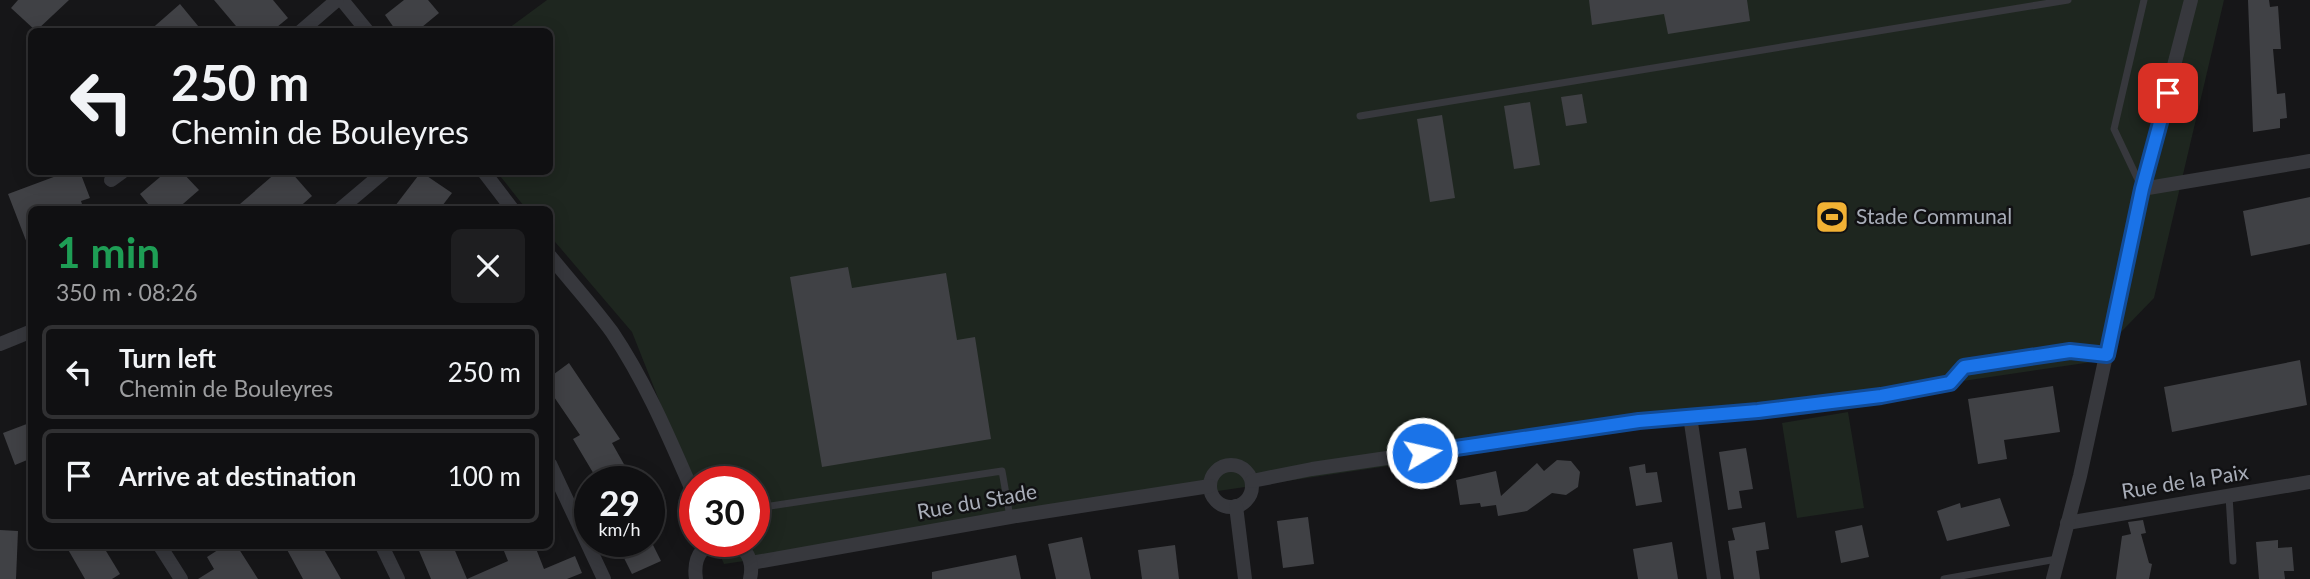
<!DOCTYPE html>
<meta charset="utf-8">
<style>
:root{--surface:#101012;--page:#1e1e20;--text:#f1f3f6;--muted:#9c9d9f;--line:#303032}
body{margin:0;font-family:Lato,sans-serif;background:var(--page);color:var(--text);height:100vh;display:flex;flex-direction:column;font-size:26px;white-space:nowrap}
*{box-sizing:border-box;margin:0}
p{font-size:23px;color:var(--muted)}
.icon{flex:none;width:38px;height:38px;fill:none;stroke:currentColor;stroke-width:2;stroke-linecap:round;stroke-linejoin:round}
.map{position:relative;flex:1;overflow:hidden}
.drawer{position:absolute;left:28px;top:206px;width:525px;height:343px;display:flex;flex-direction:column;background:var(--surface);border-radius:10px;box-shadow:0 4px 18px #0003,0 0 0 2px var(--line)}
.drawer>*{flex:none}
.guide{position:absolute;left:28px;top:28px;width:525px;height:147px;border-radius:10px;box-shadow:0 4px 18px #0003,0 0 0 2px var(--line);background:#101012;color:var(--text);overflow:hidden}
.speed{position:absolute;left:574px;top:466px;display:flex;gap:14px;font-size:35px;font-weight:700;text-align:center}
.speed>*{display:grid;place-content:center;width:91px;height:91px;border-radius:50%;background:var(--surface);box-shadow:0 4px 18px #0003,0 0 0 2px var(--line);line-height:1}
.speed small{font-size:18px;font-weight:400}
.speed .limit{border:10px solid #d22;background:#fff;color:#111}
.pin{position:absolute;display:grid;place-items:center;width:60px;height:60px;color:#fff;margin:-30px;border-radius:14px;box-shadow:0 4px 10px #0006}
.me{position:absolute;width:77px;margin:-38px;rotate:81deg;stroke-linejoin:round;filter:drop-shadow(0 0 5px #0008)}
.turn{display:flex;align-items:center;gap:24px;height:147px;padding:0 28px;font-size:32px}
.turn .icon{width:91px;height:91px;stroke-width:2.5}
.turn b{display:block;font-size:49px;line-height:60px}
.round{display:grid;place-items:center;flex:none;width:74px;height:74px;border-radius:10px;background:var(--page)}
.headline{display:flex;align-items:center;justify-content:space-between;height:119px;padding:0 28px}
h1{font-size:42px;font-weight:700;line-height:52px;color:#1e9e55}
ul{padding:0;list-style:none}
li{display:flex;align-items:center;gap:21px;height:94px;margin:0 14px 10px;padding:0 14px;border:4px solid var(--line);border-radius:10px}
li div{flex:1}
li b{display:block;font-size:26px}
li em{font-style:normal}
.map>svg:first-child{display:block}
</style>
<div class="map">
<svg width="2310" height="579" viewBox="0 0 2310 579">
<rect width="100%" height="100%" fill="#161618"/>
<!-- green -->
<g fill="#1e261f">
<polygon points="547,0 2224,0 2154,298 2092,362 724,564 714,541 754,541 754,481 695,481 695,491 632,332 550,236 550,210 527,210 497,172 550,172 550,32 505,31"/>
<polygon points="1848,412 1864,508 1797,518 1782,423"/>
</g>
<!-- building -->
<g fill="#404145">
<polygon points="18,0 69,0 36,31 11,8"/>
<polygon points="214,0 273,0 288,18 271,32 241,32"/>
<polygon points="404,0 428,0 439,13 416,32 397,32 385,15"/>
<polygon points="1589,0 1747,0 1750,21 1668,34 1664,14 1592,25"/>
<polygon points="2248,0 2269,0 2270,7 2278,6 2281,49 2273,49 2277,94 2285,93 2287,118 2280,119 2280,128 2253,132"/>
<polygon points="180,4 203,32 148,32"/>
<polygon points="1582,94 1587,123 1566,126 1561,97"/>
<polygon points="1530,102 1540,165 1514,169 1504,106"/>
<polygon points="1442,115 1455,198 1430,202 1417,119"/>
<polygon points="67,172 80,172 90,198 81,201 84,210 32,210 30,251 8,194"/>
<polygon points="166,172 182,172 199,190 176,210 153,210 140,194"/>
<polygon points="277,172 291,172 312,196 296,210 233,210"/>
<polygon points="421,172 452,193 439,210 392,210"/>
<polygon points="2310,197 2310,244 2251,256 2243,211"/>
<polygon points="848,267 852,288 946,273 957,340 975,337 991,439 822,467 790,277"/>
<polygon points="2300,360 2307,405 2172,432 2164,387"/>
<polygon points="569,363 620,439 612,443 625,466 598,481 573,439 580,435 550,391 550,377"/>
<polygon points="2053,386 2060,432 2004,440 2007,459 1978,464 1968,399"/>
<polygon points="32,422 32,458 15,465 3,433"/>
<polygon points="1746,448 1753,489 1739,491 1742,508 1728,510 1719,452"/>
<polygon points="1557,460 1571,461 1580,472 1578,487 1566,495 1552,493 1527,511 1498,516 1496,505 1481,507 1480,503 1460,505 1456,480 1496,471 1501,496 1537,463 1544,471"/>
<polygon points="1645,464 1646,473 1657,472 1662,502 1636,506 1629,467"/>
<polygon points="2000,498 2010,526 1947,541 1937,511 1960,503 1961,508"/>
<polygon points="1308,517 1314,564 1283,568 1277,521"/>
<polygon points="2143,520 2146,533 2141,534 2149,563 2152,564 2149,579 2116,579 2122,536 2131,534 2128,522"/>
<polygon points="1765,522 1769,549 1756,551 1760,579 1734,579 1728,541 1735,540 1732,528"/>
<polygon points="1862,525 1869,557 1841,563 1835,531"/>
<polygon points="0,530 18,531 16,579 0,579"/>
<polygon points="649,537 661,561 632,574 620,550 640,541 649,541"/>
<polygon points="1082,537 1091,579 1056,579 1048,544"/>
<polygon points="2278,540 2278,548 2292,547 2294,571 2284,571 2285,579 2259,579 2256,542"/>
<polygon points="1672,542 1678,579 1638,579 1633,549"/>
<polygon points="1175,545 1179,579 1142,579 1138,550"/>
<polygon points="66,546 103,546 120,574 112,579 85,579"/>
<polygon points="224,546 237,546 258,579 198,579 214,569 207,557"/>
<polygon points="285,546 322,546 341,579 303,579"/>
<polygon points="417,546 453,546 467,579 508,561 502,546 535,546 544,569 575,556 582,573 567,579 431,579"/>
<polygon points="1016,555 1021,579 932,579 932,572"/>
</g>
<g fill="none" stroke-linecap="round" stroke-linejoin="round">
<!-- service -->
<g stroke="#37383d" stroke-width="7">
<polyline points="1360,116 2068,0"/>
<polyline points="2141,186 2114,129 2144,0"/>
<polyline points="2229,496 2233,561"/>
<polyline points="754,511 757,508 1002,471 1010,517"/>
<polyline points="1944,579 2057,559"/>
</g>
<!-- minor -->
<g stroke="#37383d" stroke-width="14">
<polyline points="342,0 368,32"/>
<polyline points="300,32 337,0"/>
<polyline points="484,172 513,210"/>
<polyline points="111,180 122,172"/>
<polyline points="2142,189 2310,161"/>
<polyline points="339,210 384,172"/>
<path d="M 550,256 C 570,281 593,306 612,332 C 647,384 670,440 695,497"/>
<polyline points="0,344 32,331"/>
<polyline points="1690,416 1714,579"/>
<polyline points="550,464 604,579"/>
<circle cx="1231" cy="486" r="21"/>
<polyline points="1252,481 1312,469 1639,421 1758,411 1881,396 1950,382 1963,367 2070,351 2107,355"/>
<polyline points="1236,506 1245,579"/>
<polyline points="2067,523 2310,482"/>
<polyline points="160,546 181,579"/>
<polyline points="382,546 398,579"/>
<polyline points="751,563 1010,517 1210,486"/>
<path d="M 696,579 C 688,526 761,531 750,579"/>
<polyline points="2053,579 2080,476 2142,189 2191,0"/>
</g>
</g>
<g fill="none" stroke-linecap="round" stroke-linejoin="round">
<defs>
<polyline id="route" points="1422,453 1639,421 1758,411 1881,396 1950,383 1964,367 2070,351 2107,355 2142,189 2168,93"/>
</defs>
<!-- route casing -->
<use href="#route" stroke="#114b97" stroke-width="18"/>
<!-- route -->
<use href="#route" stroke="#1a73e8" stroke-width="12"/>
</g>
<!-- icons -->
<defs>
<symbol id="stadium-square" viewBox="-11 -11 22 22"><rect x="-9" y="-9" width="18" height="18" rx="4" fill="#f2b134" stroke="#111113"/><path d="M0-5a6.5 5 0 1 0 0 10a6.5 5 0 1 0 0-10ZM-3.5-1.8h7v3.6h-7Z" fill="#111"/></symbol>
</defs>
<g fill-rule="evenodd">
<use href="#stadium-square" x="1813" y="198" width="38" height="38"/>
</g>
<g text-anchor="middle" stroke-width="5" stroke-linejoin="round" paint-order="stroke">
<!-- poi labels -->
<g font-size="21" fill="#a8adb8" stroke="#111113" text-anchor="start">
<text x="1856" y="224">Stade Communal</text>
</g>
<!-- street labels -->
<g font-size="21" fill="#a8adb8" stroke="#111113">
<text transform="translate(2185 482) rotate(-9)" y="7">Rue de la Paix</text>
<text transform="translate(977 502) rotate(-10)" y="7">Rue du Stade</text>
</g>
</g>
</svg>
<div class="speed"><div>29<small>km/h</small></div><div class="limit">30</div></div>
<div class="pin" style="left:2168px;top:93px;background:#d93025"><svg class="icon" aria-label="arrive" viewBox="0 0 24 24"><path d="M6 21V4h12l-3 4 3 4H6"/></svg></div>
<svg class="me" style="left:1422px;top:453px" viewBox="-20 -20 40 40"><circle r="17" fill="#1a73e8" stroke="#fff" stroke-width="3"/><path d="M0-11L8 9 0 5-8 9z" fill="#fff"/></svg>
<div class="guide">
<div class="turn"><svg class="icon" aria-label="left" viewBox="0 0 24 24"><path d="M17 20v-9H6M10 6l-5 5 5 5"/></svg><div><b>250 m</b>Chemin de Bouleyres</div></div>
</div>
<section class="drawer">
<div class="headline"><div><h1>1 min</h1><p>350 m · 08:26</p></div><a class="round"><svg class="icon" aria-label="close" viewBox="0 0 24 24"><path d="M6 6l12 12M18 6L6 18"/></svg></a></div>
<ul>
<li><svg class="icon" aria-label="left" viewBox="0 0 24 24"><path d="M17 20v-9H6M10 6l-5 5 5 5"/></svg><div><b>Turn left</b><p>Chemin de Bouleyres</p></div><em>250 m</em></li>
<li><svg class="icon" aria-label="arrive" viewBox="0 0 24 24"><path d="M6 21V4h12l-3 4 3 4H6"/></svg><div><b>Arrive at destination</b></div><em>100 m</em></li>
</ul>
</section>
</div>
